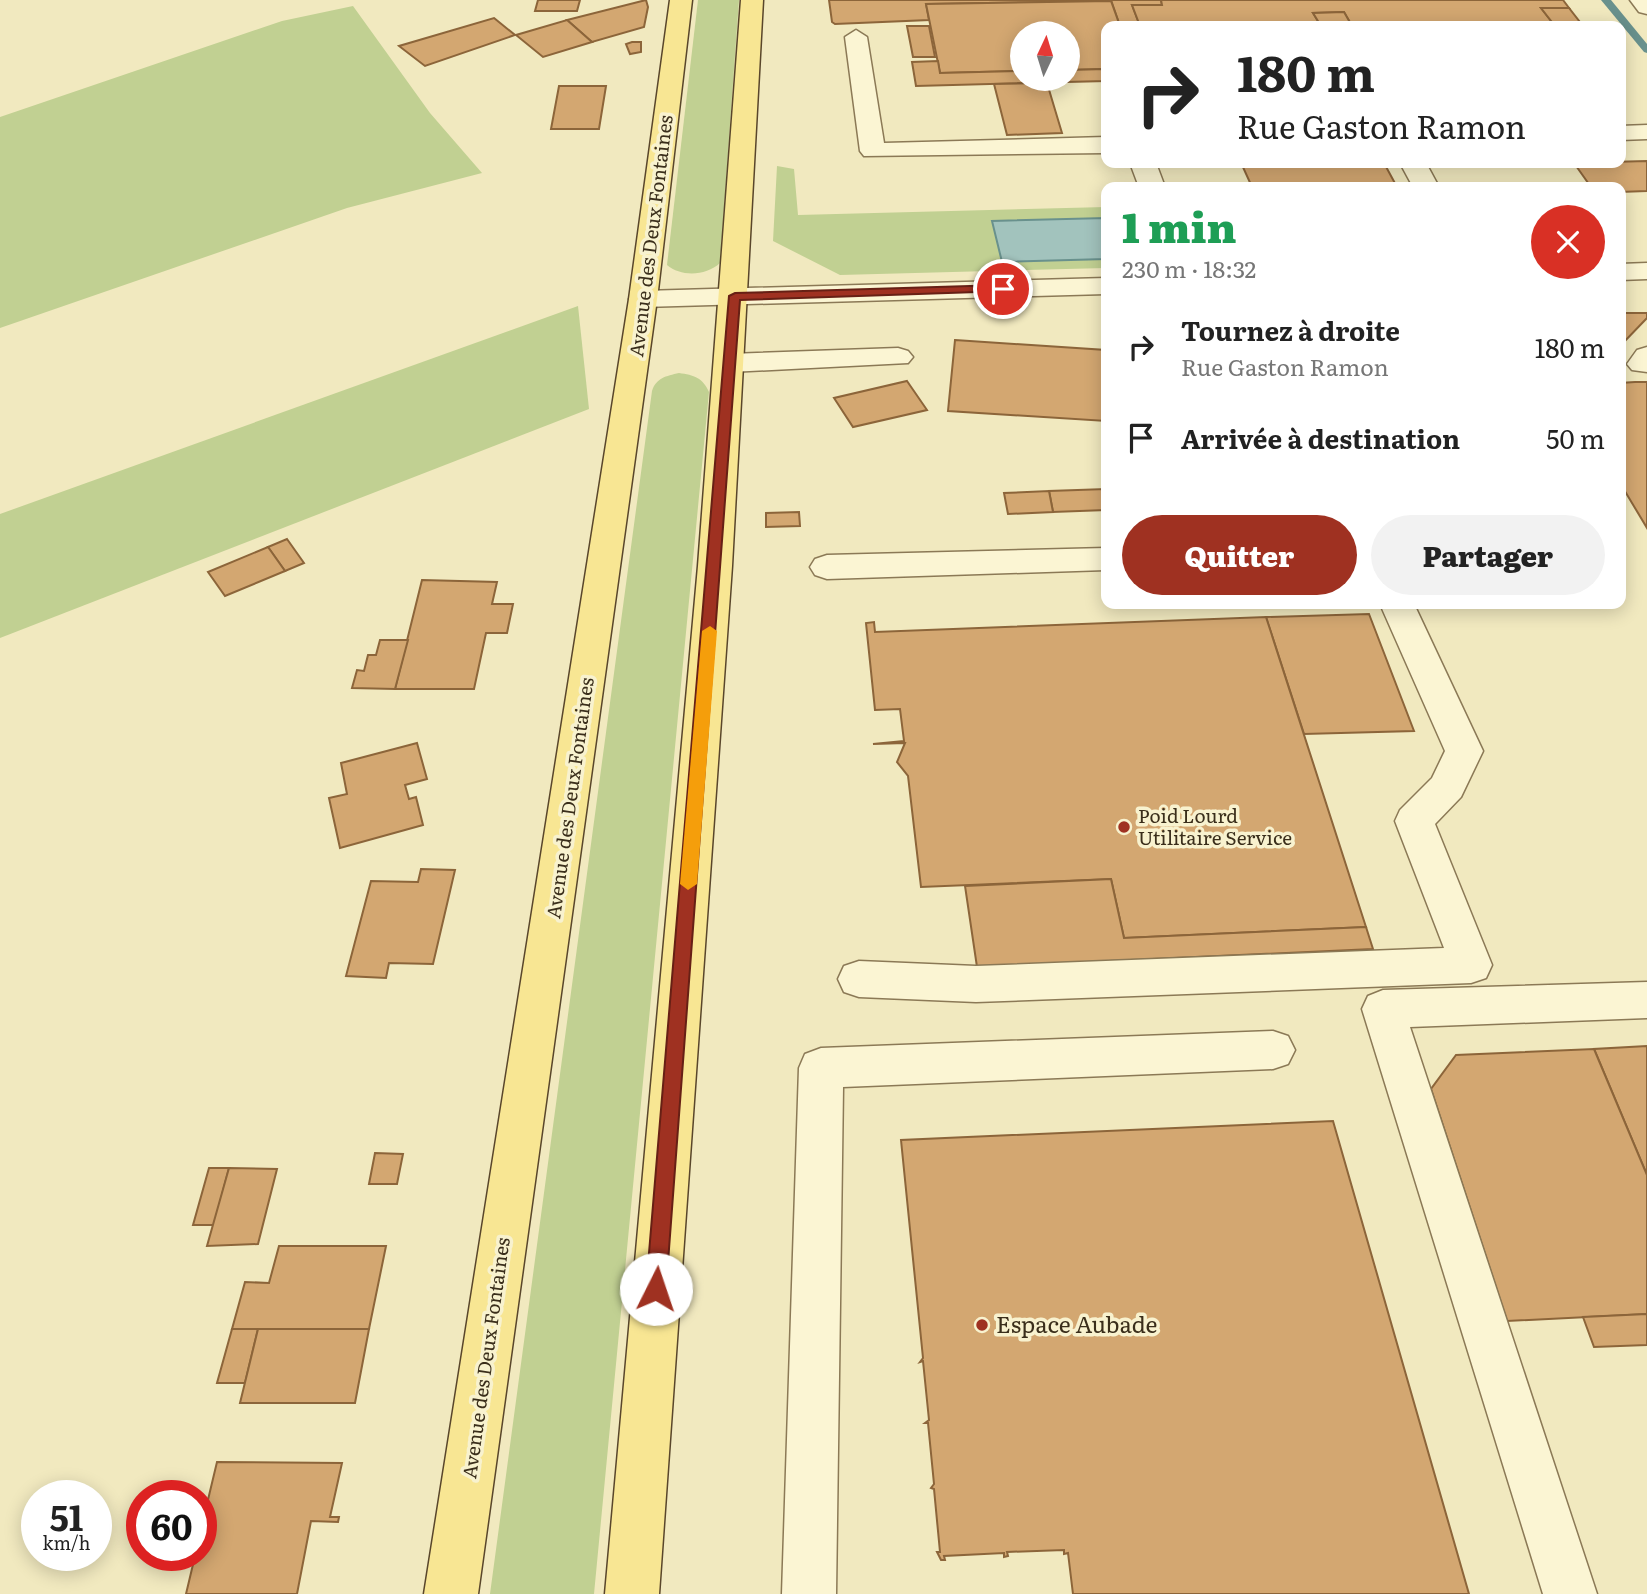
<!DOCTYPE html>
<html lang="fr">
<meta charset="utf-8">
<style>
:root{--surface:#fff;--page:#f2f2f2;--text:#222;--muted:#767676;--accent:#9f3121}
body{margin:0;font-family:Literata,serif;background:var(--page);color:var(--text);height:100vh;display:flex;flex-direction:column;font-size:26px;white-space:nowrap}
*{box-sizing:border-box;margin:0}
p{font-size:23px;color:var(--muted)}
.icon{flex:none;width:38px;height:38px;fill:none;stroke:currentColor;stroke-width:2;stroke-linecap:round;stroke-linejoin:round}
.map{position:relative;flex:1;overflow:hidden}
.panel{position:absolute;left:1101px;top:182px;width:525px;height:427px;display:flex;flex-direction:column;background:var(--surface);border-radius:14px;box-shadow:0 4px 18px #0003}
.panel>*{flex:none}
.guide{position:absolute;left:1101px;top:21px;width:525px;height:147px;border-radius:14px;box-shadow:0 4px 18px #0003;background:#fff;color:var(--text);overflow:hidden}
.needle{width:46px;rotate:4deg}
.tools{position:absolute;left:1010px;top:21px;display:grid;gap:14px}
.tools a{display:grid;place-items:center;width:70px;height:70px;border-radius:50%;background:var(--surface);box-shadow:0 4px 18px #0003;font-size:35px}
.speed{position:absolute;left:21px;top:1480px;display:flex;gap:14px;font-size:35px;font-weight:700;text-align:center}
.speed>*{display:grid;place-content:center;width:91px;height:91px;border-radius:50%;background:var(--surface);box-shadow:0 4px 18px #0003;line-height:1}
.speed small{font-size:18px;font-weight:400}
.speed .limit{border:10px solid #d22;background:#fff;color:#111}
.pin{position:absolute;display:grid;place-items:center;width:60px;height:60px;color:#fff;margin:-30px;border:4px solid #fff;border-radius:50%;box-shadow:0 2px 7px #0007}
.me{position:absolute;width:77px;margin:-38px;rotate:4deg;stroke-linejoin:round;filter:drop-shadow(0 0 5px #0008)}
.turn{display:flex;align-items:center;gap:24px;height:147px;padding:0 21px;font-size:32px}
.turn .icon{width:91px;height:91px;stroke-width:2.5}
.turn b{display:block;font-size:49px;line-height:60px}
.round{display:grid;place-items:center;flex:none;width:74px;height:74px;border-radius:37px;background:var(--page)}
.head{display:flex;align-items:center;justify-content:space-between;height:119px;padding:0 21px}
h1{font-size:42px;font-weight:800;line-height:52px;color:#1e9e55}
.primary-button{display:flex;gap:14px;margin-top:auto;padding:14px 21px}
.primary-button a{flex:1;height:80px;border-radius:42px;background:var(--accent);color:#fff;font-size:28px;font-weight:800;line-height:80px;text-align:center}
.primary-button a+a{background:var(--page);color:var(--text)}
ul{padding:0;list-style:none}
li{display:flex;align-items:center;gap:21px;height:91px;padding:0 21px}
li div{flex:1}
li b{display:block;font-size:26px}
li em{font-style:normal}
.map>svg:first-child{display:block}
</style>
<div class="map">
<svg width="1647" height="1594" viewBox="0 0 1647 1594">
<rect width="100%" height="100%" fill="#f1e9bf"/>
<!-- green -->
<g fill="#c1d092">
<path d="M 698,0 L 739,0 L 720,263 C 706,276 681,277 667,265 Z"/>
<polygon points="353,6 430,113 482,173 347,208 0,328 0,117 282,21"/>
<polygon points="777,166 794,169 798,215 1106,207 1106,218 992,222 1002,262 1106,259 1106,268 840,275 773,241"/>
<polygon points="578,306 589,409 0,638 0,514"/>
<path d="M 679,373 C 694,375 703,378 709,392 L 594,1594 L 490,1594 L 652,391 C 656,378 666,376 679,373 Z"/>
</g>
<!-- water -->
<polygon fill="#a2c3bd" stroke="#69918d" stroke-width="2" points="1106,218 1106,259 1002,262 992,221"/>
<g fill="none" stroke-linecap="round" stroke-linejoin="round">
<!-- stream -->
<polygon fill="#69918d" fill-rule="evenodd" points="1601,0 1611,0 1647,44 1647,53 1644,52"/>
</g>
<!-- building -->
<g fill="#d3a771" stroke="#8c653a" stroke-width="2">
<polygon points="538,0 580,0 577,11 535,11"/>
<polygon points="646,0 648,7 644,27 592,42 567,20"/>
<polygon points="829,0 1111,0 1111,1 926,4 929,20 835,24 832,22"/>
<polygon points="1111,0 1161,0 1162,5 1132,5 1140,26 1120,26"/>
<polygon points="1161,0 1563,0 1569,8 1541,8 1555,26 1352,26 1344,12 1313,13 1321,26 1140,26 1132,5 1162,5"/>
<polygon points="1111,1 1120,26 1106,26 1106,69 1068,70 1068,33 1022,33 1022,71 940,73 926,4"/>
<polygon points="1541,8 1569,8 1583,26 1555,26"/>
<polygon points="1344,12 1352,26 1321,26 1313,13"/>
<polygon points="494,18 515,35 425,66 399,46"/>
<polygon points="567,20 592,42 543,57 516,35"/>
<polygon points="907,26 929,26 935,57 913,57"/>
<polygon points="632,42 641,42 641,52 630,54 626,44"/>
<polygon points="938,61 940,73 1022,71 1022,79 1068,79 1068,70 1106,69 1106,81 916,86 912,62"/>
<polygon points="1047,83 1062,133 1007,135 994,84"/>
<polygon points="559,86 606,86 599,129 551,129"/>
<polygon points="1647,161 1647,191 1620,192 1620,187 1591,187 1574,163"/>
<polygon points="1344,163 1384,163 1397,187 1252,187 1242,165"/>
<polygon points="1620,313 1647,313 1647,318 1623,343"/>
<polygon points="955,340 1106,350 1106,421 948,411"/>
<polygon points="907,381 927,410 853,427 834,398"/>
<polygon points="1635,382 1647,382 1647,528 1620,483 1620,383"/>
<polygon points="1106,489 1106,510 1053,512 1049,491"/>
<polygon points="1049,491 1053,512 1008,514 1004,493"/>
<polygon points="799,512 800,526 766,527 766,513"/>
<polygon points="287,539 304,563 285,571 268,547"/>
<polygon points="268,547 285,571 225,596 208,572"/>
<polygon points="422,580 497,582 492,604 513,604 507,633 486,633 474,689 395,689"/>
<polygon points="1369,614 1414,731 1304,734 1266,617"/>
<polygon points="1266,617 1366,927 1124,938 1111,879 921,887 908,776 897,762 905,743 873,744 904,741 900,709 875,710 866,623 874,622 875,632"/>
<polygon points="380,640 408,640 395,689 352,688 357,670 364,671 368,655 376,655"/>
<polygon points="417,743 427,779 405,785 409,799 416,797 423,825 340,848 329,798 347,794 341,763"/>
<polygon points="421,869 455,870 433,964 389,963 386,978 346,976 371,881 418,882"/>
<polygon points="1111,879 1124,938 1366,927 1373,949 977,967 965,886"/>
<polygon points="1647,1046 1647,1175 1594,1049"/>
<polygon points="1594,1049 1647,1175 1647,1314 1507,1321 1431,1089 1456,1055"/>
<polygon points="1333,1121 1469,1594 1073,1594 1068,1553 1064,1554 1064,1550 1007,1552 1008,1556 1004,1557 1004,1553 944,1556 945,1560 941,1560 937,1552 940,1552 934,1489 931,1488 934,1484 928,1423 925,1423 929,1420 923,1361 920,1362 923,1358 901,1140"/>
<polygon points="375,1153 403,1154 397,1184 369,1184"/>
<polygon points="209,1168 229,1168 214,1225 193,1225"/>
<polygon points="229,1168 277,1169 258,1244 207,1246"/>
<polygon points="279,1246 386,1246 369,1329 232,1329 245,1282 269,1283"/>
<polygon points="1647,1314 1647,1345 1594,1347 1583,1317"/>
<polygon points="232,1329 258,1329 245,1383 217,1383"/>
<polygon points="258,1329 369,1329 355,1403 240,1403"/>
<polygon points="217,1462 342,1463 330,1517 339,1517 338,1522 311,1521 297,1594 186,1594 195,1556 201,1556 201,1529"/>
</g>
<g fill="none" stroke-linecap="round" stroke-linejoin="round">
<defs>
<g id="minor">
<polygon points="1630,0 1647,0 1647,14 1639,12"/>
<polygon points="856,30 867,37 884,143 1106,137 1106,153 864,156 860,151 845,37"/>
<polygon points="1647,125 1647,139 1620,140 1620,126"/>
<polygon points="1130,163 1156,163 1165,187 1139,187"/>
<polygon points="1400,163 1426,163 1439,187 1413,187"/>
<polygon points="1647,263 1647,279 1620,280 1620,264"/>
<polygon points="1106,278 1106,294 643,307 633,305 629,299 633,293 643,291"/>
<polygon points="1647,347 1647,372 1632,370 1627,364 1637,350"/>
<polygon points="898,348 908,351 913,357 908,363 730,372 720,369 715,363 720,357 730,354"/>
<polygon points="1106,548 1106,570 827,579 815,575 810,567 815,559 827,555"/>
<polygon points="1380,604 1414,604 1483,751 1461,797 1435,824 1492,965 1486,978 1471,983 976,1002 859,997 844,992 838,979 844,966 859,961 976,966 1444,948 1395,821 1400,810 1432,778 1445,751"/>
<polygon points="1647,982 1647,1018 1410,1027 1597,1594 1543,1594 1362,1009 1368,996 1383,990"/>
<polygon points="1273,1031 1288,1036 1295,1050 1288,1064 1273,1069 843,1087 836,1594 782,1594 799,1068 805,1054 821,1048"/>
</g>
<g id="major">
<polygon points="670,0 692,0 657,299 478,1594 424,1594 629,299"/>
<polygon points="741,0 763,0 732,566 659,1594 605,1594 698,566"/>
</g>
</defs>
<!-- minor casing -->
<use href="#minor" stroke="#8b7956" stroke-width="3"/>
<!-- major casing -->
<use href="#major" stroke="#59462b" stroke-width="3"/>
<!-- minor -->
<use href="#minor" fill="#fbf5d3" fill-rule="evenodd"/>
<!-- major -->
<use href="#major" fill="#f8e693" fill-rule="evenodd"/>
</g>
<!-- route -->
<polygon fill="#9f3121" stroke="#672015" stroke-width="2" points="1003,285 1009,289 1007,291 740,300 666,1289 663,1296 656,1299 649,1296 646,1289 729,296 735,293"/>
<!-- slow -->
<polygon fill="#f59e0b" points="710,626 717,631 697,884 688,890 680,884 702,631"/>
<!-- markers -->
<g fill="#9f3121" stroke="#f8f2cf" stroke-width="2.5">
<circle cx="1124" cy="827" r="7"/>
<circle cx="982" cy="1325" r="7"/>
</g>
<g text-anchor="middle" stroke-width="7" stroke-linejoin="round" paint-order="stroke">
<!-- street labels -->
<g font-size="19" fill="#3a2e1b" stroke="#f8f2cf">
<text transform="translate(651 236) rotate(-83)" y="7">Avenue des Deux Fontaines</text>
<text transform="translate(570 798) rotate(-82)" y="7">Avenue des Deux Fontaines</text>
<text transform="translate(486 1358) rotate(-82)" y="7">Avenue des Deux Fontaines</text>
</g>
<!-- poi labels -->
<g font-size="19" fill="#3a2e1b" stroke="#f8f2cf" text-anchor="start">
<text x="1138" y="823">Poid Lourd<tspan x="1138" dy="22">Utilitaire Service</tspan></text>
</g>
<!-- near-poi labels -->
<g font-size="23" fill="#3a2e1b" stroke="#f8f2cf" text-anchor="start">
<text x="996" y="1333">Espace Aubade</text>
</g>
</g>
</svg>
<div class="tools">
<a><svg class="needle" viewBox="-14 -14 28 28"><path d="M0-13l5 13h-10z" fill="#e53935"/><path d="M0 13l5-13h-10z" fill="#767676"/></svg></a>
</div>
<div class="speed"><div>51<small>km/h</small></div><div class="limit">60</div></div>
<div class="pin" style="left:1003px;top:289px;background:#d93025"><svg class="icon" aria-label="arrive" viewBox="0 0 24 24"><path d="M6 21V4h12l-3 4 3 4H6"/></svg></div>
<svg class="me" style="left:656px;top:1289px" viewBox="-20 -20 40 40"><circle r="19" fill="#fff"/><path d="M0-13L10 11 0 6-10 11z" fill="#9f3121"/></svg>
<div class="guide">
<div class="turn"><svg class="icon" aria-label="right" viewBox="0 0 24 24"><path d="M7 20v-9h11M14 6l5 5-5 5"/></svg><div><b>180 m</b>Rue Gaston Ramon</div></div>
</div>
<section class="panel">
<div class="head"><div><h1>1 min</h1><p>230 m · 18:32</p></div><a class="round" style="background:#d93025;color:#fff"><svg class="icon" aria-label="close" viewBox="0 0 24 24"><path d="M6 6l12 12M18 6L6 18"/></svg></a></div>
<ul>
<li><svg class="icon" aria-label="right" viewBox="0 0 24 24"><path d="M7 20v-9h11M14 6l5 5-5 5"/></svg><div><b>Tournez à droite</b><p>Rue Gaston Ramon</p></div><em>180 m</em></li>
<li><svg class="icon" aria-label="arrive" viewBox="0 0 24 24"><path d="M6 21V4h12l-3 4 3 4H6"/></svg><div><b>Arrivée à destination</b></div><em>50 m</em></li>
</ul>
<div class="primary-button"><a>Quitter</a><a>Partager</a></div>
</section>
</div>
